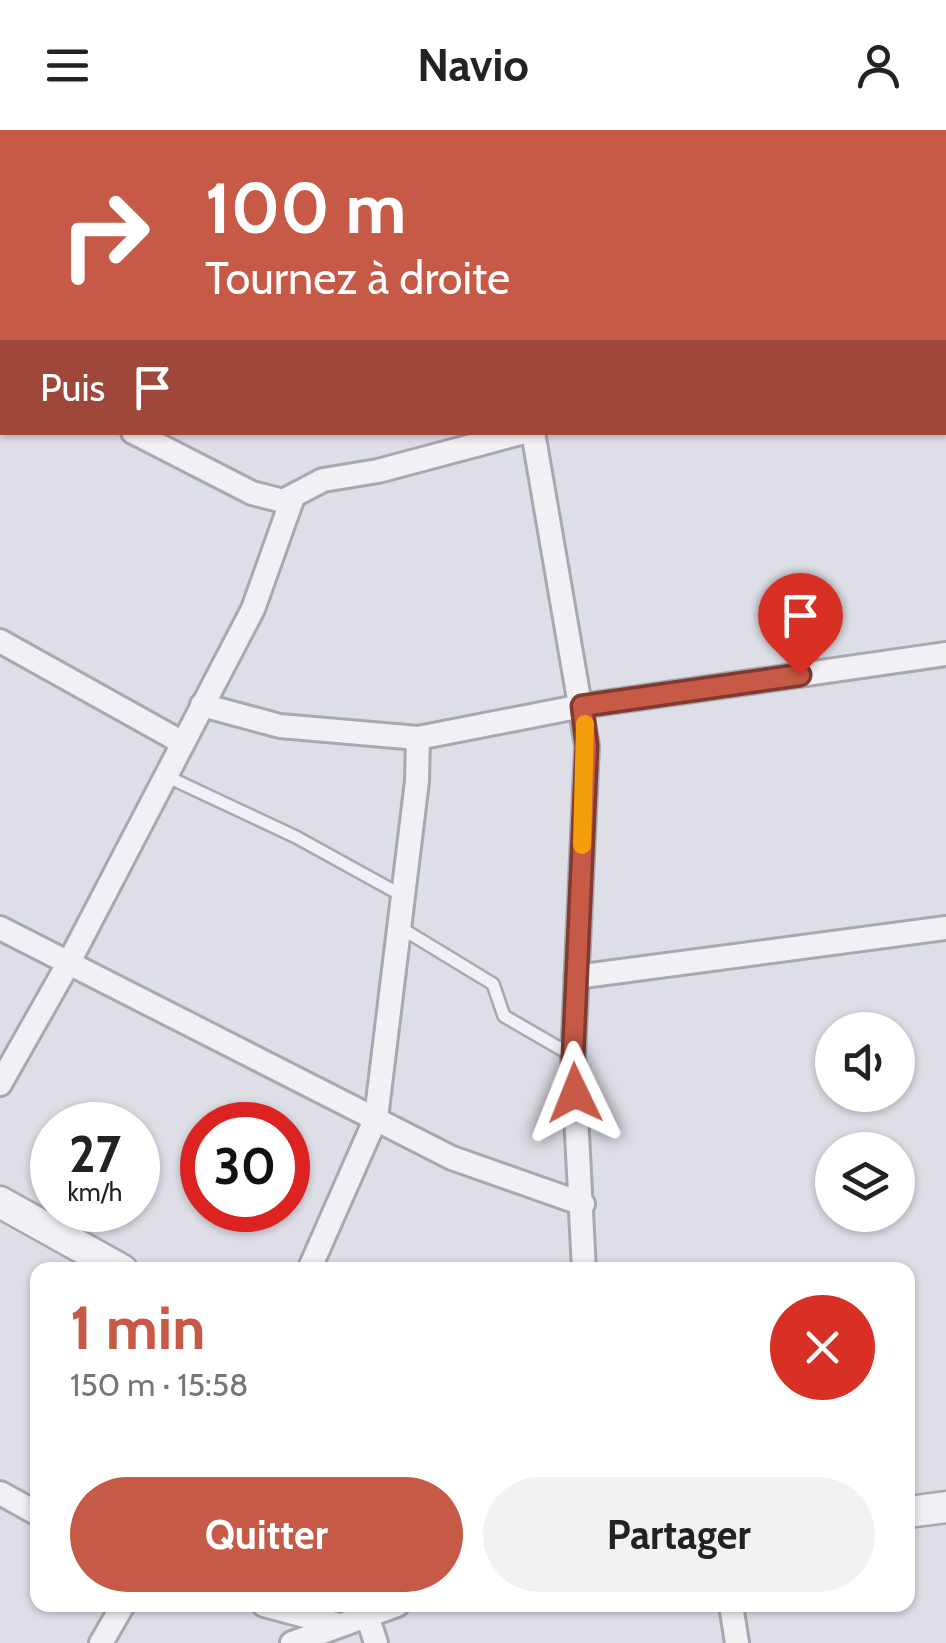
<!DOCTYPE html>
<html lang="fr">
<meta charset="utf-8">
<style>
:root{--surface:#fff;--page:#f2f2f2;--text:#222;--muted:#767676;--accent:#c75947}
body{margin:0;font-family:Cabin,sans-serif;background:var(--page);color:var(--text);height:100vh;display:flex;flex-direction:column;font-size:38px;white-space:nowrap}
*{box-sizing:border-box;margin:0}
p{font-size:32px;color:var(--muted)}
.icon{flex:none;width:55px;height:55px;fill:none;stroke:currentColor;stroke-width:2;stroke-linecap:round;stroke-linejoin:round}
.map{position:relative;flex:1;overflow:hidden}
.side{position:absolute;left:30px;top:1132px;width:885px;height:350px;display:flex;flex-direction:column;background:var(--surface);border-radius:20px;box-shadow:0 2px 8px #0004}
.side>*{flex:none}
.guide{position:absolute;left:0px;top:0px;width:948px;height:305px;box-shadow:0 2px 8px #0004;background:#c75947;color:#fff;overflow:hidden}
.fabs{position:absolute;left:815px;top:882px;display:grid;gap:20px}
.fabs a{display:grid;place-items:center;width:100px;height:100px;border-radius:50%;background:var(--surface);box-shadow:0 2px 8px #0004;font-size:50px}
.speed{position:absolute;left:30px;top:972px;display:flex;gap:20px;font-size:50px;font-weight:700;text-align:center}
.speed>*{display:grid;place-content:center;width:130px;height:130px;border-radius:50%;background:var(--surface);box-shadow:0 2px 8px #0004;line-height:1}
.speed small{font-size:25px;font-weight:400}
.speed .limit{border:15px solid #d22;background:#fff;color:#111}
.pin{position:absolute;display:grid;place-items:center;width:85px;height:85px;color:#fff;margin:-102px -42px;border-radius:50% 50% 50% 0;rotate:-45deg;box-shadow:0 0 10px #0007}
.pin .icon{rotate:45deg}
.me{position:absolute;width:110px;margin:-55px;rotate:358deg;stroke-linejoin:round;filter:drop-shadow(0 0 8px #0008)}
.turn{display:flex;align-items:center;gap:35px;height:210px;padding:0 40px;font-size:45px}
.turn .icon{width:130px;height:130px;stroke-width:2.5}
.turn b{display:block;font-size:70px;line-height:85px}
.then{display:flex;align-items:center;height:95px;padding:0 40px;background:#0003;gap:20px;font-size:38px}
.round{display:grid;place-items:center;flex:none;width:105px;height:105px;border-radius:52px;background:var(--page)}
.summary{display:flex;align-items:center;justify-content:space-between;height:170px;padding:0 40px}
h1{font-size:60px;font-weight:700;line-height:75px;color:var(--accent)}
.action{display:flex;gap:20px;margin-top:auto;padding:20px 40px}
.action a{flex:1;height:115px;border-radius:60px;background:var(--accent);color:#fff;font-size:40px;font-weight:700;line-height:115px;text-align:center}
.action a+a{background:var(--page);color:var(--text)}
header{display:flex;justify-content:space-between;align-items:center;height:130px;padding:0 40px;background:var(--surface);font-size:45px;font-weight:700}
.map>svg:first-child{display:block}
</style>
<header><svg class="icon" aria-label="menu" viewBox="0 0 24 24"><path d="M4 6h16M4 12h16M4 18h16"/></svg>Navio<svg class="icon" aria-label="person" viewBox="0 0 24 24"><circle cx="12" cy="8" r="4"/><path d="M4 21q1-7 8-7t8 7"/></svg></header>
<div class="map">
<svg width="946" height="1513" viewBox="0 0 946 1513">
<rect width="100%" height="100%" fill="#dddee6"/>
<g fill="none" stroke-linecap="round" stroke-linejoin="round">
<defs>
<g id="service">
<polyline points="259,0 260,2"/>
<polyline points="354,0 354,2"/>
<polyline points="166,646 296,707 403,766"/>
<polyline points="401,798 493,854 504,886 573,926"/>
</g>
<g id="minor">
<polyline points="91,0 96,2"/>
<polyline points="509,0 510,2"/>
<polyline points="112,2 113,0"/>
<polyline points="597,2 614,0"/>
<polyline points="945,8 946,15"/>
<polyline points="0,216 2,211"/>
<polyline points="945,229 946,228"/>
<polyline points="0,234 2,236"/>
<polyline points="133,302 252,363 283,371 323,350 378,341 524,302"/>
<polyline points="533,302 587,616 573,926 584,1140"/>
<polyline points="0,511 183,613"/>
<polyline points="202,575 280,596 418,608 582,576 946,524"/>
<polyline points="0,798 452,1028 583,1074"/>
<polyline points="576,847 946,798"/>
<polyline points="0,954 67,836 253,479 293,367"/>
<polyline points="309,1140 376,988 417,651 418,608"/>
<polyline points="0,1363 38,1384"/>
<polyline points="264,1475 339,1495"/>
<polyline points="731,1475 737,1513"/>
<polyline points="367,1485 376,1513"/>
<polyline points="101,1513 123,1475"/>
<polyline points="292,1513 397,1475"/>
</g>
<g id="tertiary">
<polyline points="0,1072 122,1140"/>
<polyline points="908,1382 946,1377"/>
</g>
</defs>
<!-- service casing -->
<use href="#service" stroke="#a6a8b3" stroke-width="16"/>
<!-- minor casing -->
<use href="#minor" stroke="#a6a8b3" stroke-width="28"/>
<!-- tertiary casing -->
<use href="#tertiary" stroke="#a6a8b3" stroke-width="35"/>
<!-- service -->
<use href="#service" stroke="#f0f0f5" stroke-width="11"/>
<!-- minor -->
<use href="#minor" stroke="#f0f0f5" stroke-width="22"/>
<!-- tertiary -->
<use href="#tertiary" stroke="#f0f0f5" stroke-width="30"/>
</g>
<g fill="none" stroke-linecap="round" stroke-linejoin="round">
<defs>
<polyline id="route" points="575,963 573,926 587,616 582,576 800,545"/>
</defs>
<!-- route casing -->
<use href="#route" stroke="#813a2e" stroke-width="25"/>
<!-- route -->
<use href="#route" stroke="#c75947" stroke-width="18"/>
<!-- slow -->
<polyline stroke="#f59e0b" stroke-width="18" points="582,715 585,594"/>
</g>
</svg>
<div class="fabs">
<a><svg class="icon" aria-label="sound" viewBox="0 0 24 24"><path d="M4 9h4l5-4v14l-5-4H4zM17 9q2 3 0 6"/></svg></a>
<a><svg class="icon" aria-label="layers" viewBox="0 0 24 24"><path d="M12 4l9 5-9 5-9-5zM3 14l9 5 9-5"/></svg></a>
</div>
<div class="speed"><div>27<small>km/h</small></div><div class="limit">30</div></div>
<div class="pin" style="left:800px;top:545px;background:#d93025"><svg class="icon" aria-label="arrive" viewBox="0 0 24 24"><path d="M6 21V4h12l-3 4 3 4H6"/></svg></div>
<svg class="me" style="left:575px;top:963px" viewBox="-20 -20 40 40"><path d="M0-17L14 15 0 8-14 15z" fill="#c75947" stroke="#fff" stroke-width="4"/></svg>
<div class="guide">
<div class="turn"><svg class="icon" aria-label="right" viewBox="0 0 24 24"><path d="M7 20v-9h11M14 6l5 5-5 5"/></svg><div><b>100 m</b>Tournez à droite</div></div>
<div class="then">Puis<svg class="icon" aria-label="arrive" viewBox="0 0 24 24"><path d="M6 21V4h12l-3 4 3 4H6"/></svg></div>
</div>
<section class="side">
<div class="summary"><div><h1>1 min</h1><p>150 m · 15:58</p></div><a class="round" style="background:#d93025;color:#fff"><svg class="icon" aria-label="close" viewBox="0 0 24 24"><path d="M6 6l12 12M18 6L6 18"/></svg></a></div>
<div class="action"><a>Quitter</a><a>Partager</a></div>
</section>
</div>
